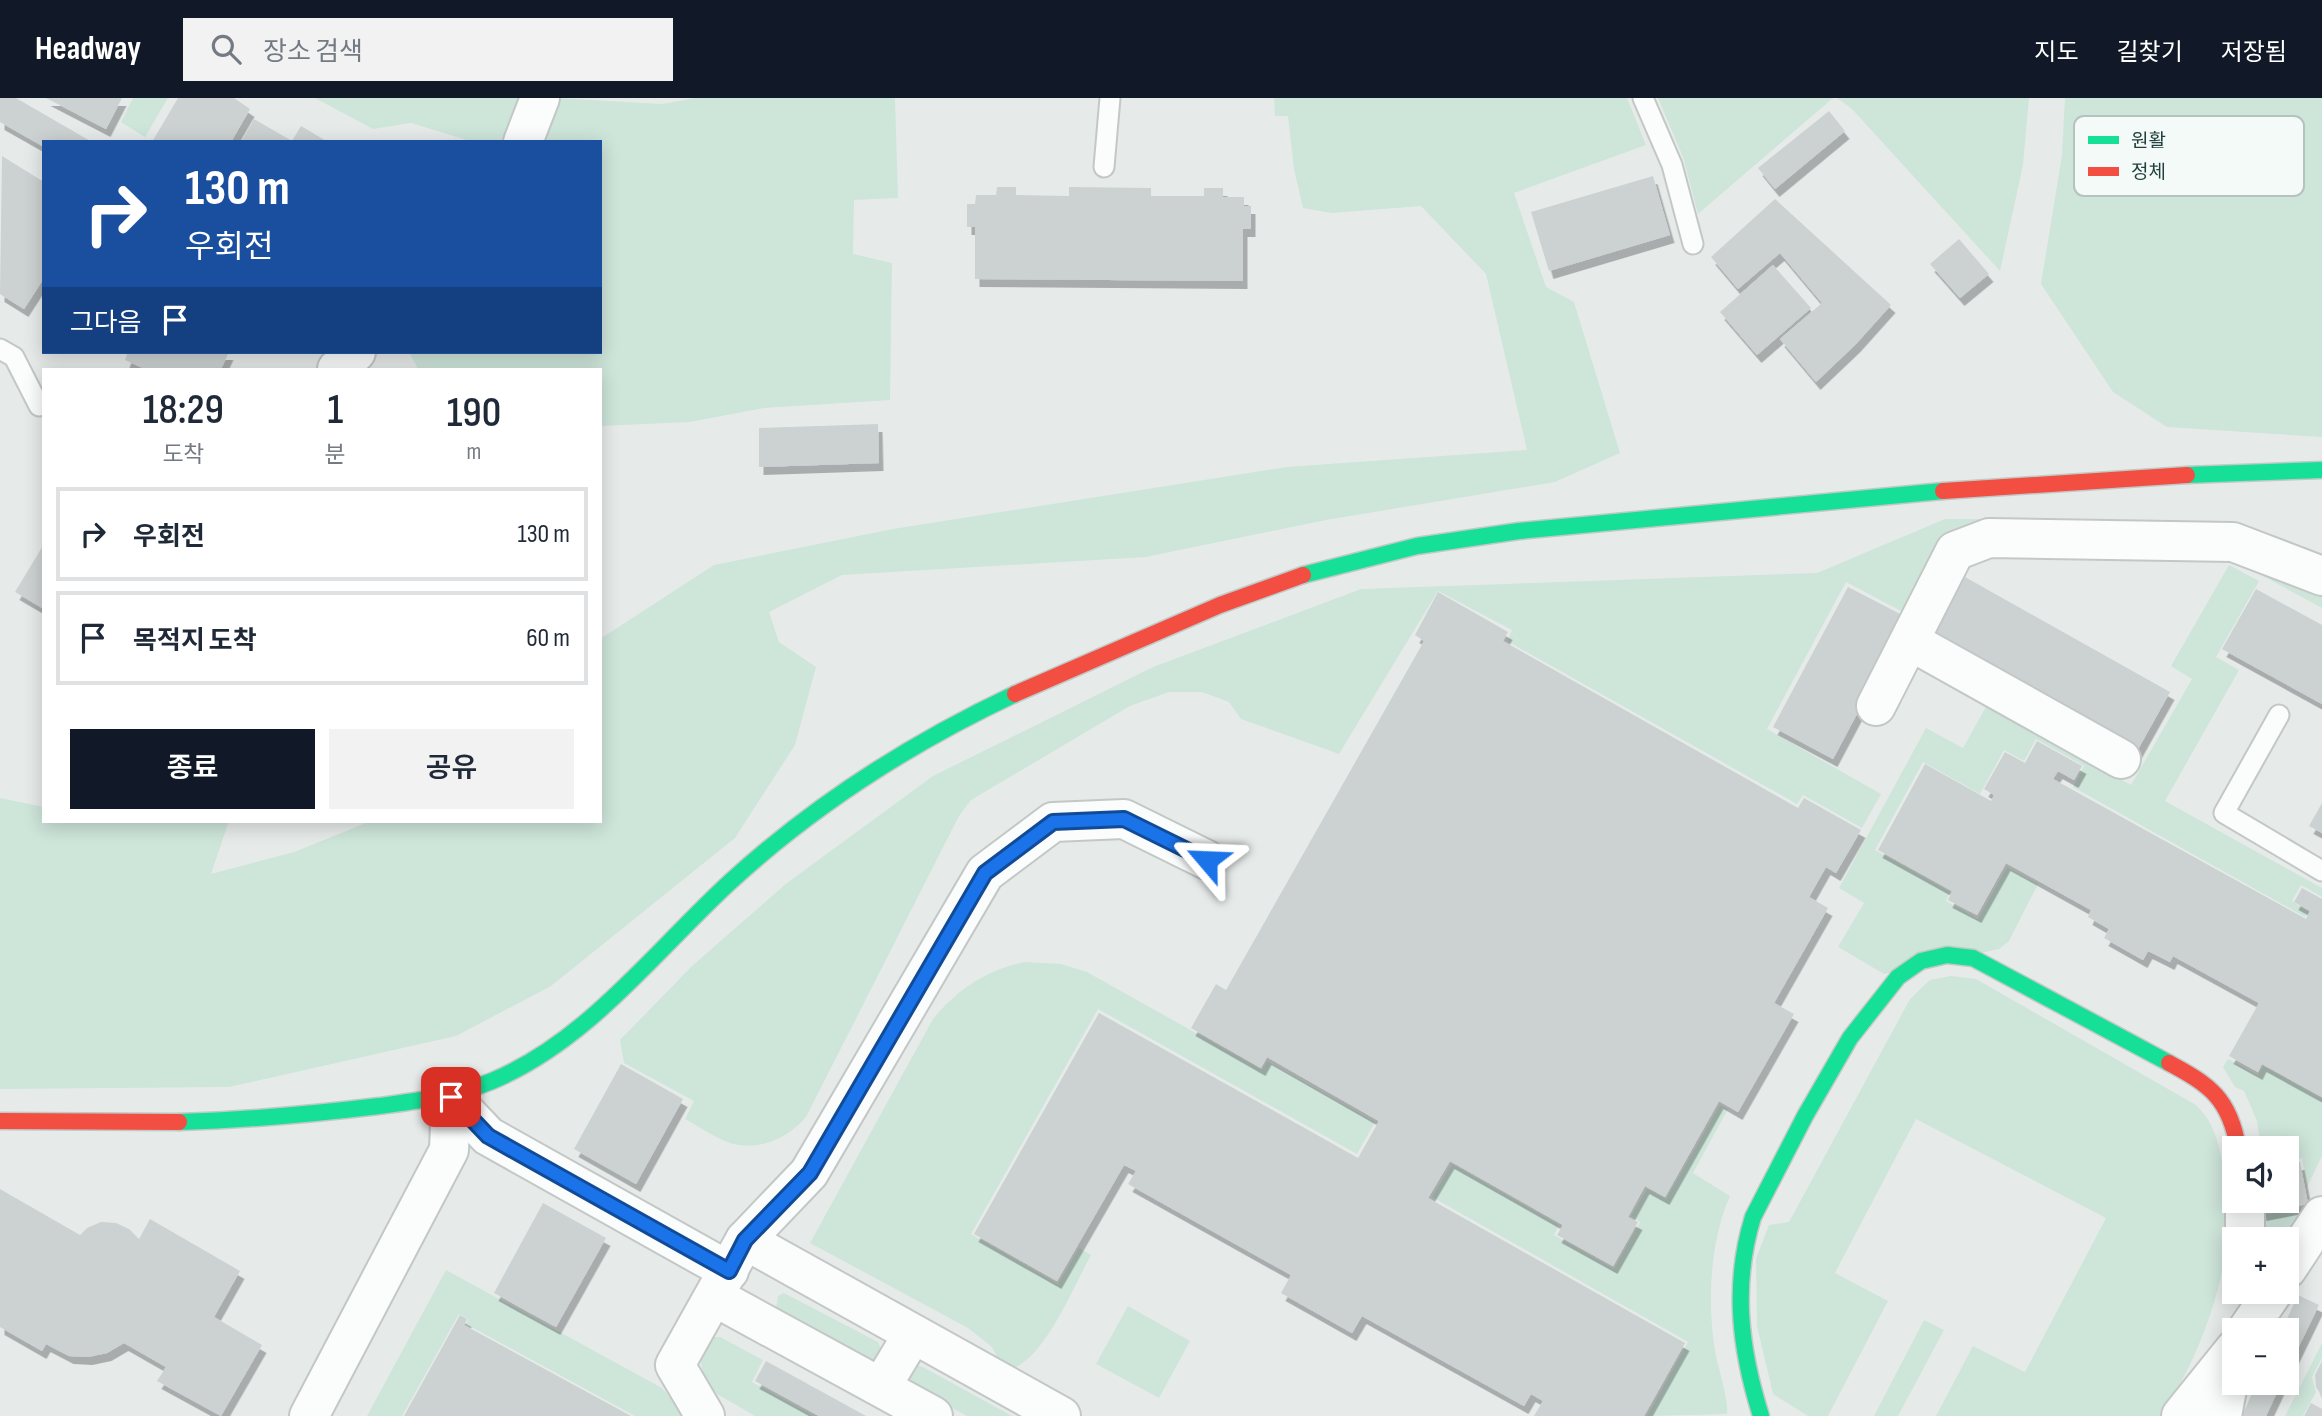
<!DOCTYPE html>
<html lang="ko">
<meta charset="utf-8">
<style>
:root{--surface:#fff;--page:#f2f2f3;--text:#1f2937;--muted:#747a83;--line:#e0e1e3;--accent:#111827}
body{margin:0;font-family:"Sofia Sans Condensed","Noto Sans KR",sans-serif;background:var(--page);color:var(--text);height:100vh;display:flex;flex-direction:column;font-size:26px;white-space:nowrap}
*{box-sizing:border-box;margin:0}
p{font-size:23px;color:var(--muted)}
.icon{flex:none;width:38px;height:38px;fill:none;stroke:currentColor;stroke-width:2;stroke-linecap:round;stroke-linejoin:round}
.map{position:relative;flex:1;overflow:hidden}
.sheet{position:absolute;left:42px;top:270px;width:560px;height:455px;display:flex;flex-direction:column;background:var(--surface);border-radius:0px;box-shadow:0 4px 18px #0003}
.sheet>*{flex:none}
.top-card{position:absolute;left:42px;top:42px;width:560px;height:214px;border-radius:0px;box-shadow:0 4px 18px #0003;background:#1a4fa0;color:#fff;overflow:hidden}
.buttons{position:absolute;left:2222px;top:1038px;display:grid;gap:14px}
.buttons a{display:grid;place-items:center;width:77px;height:77px;border-radius:0px;background:var(--surface);box-shadow:0 4px 18px #0003;font-size:35px}
.pin{position:absolute;display:grid;place-items:center;width:60px;height:60px;color:#fff;margin:-30px;border-radius:14px;box-shadow:0 4px 10px #0006}
.me{position:absolute;width:77px;margin:-38px;rotate:296deg;stroke-linejoin:round;filter:drop-shadow(0 0 5px #0008)}
.turn{display:flex;align-items:center;gap:24px;height:147px;padding:0 28px;font-size:32px}
.turn .icon{width:91px;height:91px;stroke-width:2.5}
.turn b{display:block;font-size:49px;line-height:60px}
.then{display:flex;align-items:center;height:66px;padding:0 28px;background:#0003;gap:14px;font-size:26px}
.eta{display:flex;justify-content:space-evenly;align-items:center;height:119px;text-align:center}
.eta b{font-size:42px;font-weight:600;line-height:49px}
.action{display:flex;gap:14px;margin-top:auto;padding:14px 28px}
.action a{flex:1;height:80px;border-radius:0px;background:var(--accent);color:#fff;font-size:28px;font-weight:600;line-height:80px;text-align:center}
.action a+a{background:var(--page);color:var(--text)}
ul{padding:0;list-style:none}
li{display:flex;align-items:center;gap:21px;height:94px;margin:0 14px 10px;padding:0 14px;border:4px solid var(--line);border-radius:0px}
li div{flex:1}
li b{display:block;font-size:26px}
li em{font-style:normal}
header{display:flex;align-items:center;gap:42px;box-sizing:border-box;height:98px;padding:0 35px;background:var(--accent);color:#fff}
header strong{font-size:33px}
nav{display:flex;gap:38px;margin-inline-start:auto;font-size:24px}
.search{width:490px;height:63px;background:var(--page);display:flex;align-items:center;gap:18px;box-sizing:border-box;padding:0 24px;border-radius:0px;color:var(--muted);font-size:26px}
.map>svg:first-child{display:block}
</style>
<header>
<strong>Headway</strong>
<div class="search"><svg class="icon" aria-label="search" viewBox="0 0 24 24"><circle cx="10" cy="10" r="6"/><path d="M15 15l6 6"/></svg>장소 검색</div>
<nav><a>지도</a><a>길찾기</a><a>저장됨</a></nav>
</header>
<div class="map">
<svg width="2322" height="1318" viewBox="0 0 2322 1318">
<defs>
<filter id="shadow"><feDropShadow dx="4.5" dy="8" stdDeviation="0" flood-color="#0004"/></filter>
</defs>
<rect width="100%" height="100%" fill="#e6ebea"/>
<!-- green -->
<g fill="#cee5da">
<polygon points="133,0 168,0 145,39 121,24"/>
<polygon points="315,0 522,0 506,44 473,44 411,25 373,31"/>
<polygon points="556,0 662,6 695,0 895,0 898,100 854,102 853,156 892,165 890,302 764,310 690,324 600,328 600,271 418,271 409,254 600,254 600,44 538,44"/>
<polygon points="1274,0 1627,0 1646,47 1514,95 1546,189 1574,204 1620,355 1555,384 1326,422 1146,459 842,477 769,514 779,544 816,569 795,647 735,740 551,888 456,938 229,989 0,991 0,700 44,709 44,723 229,723 211,776 294,754 371,723 600,723 600,541 714,467 893,431 1287,369 1527,352 1486,176 1421,108 1332,115 1303,110 1294,71 1288,18 1275,18"/>
<polygon points="1658,0 1833,0 1698,116 1683,59"/>
<polygon points="1837,0 2029,0 2023,67 2000,173 1852,11"/>
<polygon points="2065,0 2322,0 2322,339 2167,329 2113,294 2041,186 2062,57"/>
<path d="M 1945,421 L 1993,421 L 1994,430 L 1903,514 L 1846,484 L 1767,631 L 1881,696 L 1862,730 L 1803,697 L 1797,706 L 1507,543 L 1512,532 L 1438,493 L 1339,656 L 1241,621 L 1229,604 L 1202,594 L 1169,594 L 1130,608 L 971,702 L 959,718 L 806,1019 C 790,1038 765,1051 739,1047 C 722,1045 700,1029 685,1021 L 694,1003 L 624,965 L 620,942 L 692,868 L 787,785 L 933,678 L 1153,569 L 1361,491 L 1817,475 Z"/>
<polygon points="2232,461 2322,493 2322,510"/>
<polygon points="2229,467 2259,483 2216,559 2239,572 2165,703 2322,790 2322,799 2301,787 2292,803 2309,814 2305,819 2073,689 2084,668 2036,641 2024,663 2004,652 1980,696 1923,664 1875,752 1950,794 1946,803 1978,821 2007,769 2038,786 2009,843 1999,851 1884,876 1838,849 1864,805 1839,790 1926,630 1963,650 1987,607 2131,687 2192,581 2171,568"/>
<path d="M 1024,864 L 1061,866 L 1087,874 L 1262,972 L 1267,963 L 1375,1024 L 1357,1056 L 1098,911 L 971,1136 L 1058,1186 L 1079,1150 L 1091,1157 C 1074,1188 1046,1257 1014,1270 L 1000,1265 L 992,1249 L 968,1230 L 810,1145 L 933,921 C 959,890 985,873 1024,864 Z"/>
<path d="M 1951,878 L 1976,881 L 2196,1007 C 2213,1024 2218,1041 2222,1064 C 2225,1078 2230,1093 2230,1106 C 2230,1175 2200,1264 2159,1318 L 1936,1318 L 1973,1248 L 2025,1274 L 2106,1120 L 1916,1021 L 1835,1175 L 1888,1203 L 1828,1318 L 1808,1318 L 1773,1296 L 1757,1228 L 1756,1161 L 1769,1127 L 1789,1124 L 1910,901 L 1930,882 Z"/>
<polygon points="2228,961 2258,977 2263,968 2322,1001 2322,1058 2307,1089 2302,1060 2287,1063 2287,1050 2261,1050 2257,1023 2244,993 2235,989 2223,969"/>
<path d="M 1720,1007 L 1728,1011 L 1693,1075 L 1730,1098 C 1710,1144 1707,1203 1715,1253 C 1718,1270 1729,1302 1727,1316 L 1647,1318 L 1688,1244 L 1432,1099 L 1452,1066 L 1559,1127 L 1554,1137 L 1614,1171 L 1640,1124 L 1631,1118 L 1647,1091 L 1666,1101 Z"/>
<polygon points="2308,1110 2287,1141 2263,1141 2263,1117"/>
<polygon points="446,1172 662,1290 686,1318 635,1318 466,1226 468,1221 459,1216 402,1318 367,1318"/>
<polygon points="784,1195 878,1244 883,1256 874,1265 776,1211 778,1198"/>
<polygon points="1128,1208 1190,1243 1159,1300 1096,1266"/>
<polygon points="1924,1222 1944,1232 1898,1318 1874,1318"/>
<polygon points="714,1239 720,1239 763,1262 752,1284 813,1318 755,1318 717,1296 704,1280 699,1255 704,1247"/>
<polygon points="2322,1245 2322,1260 2312,1279 2316,1294 2303,1318 2285,1318"/>
<polygon points="916,1267 923,1269 1012,1318 967,1318 912,1288 907,1283 910,1270"/>
</g>
<!-- building -->
<g fill="#ccd2d1" filter="url(#shadow)">
<polygon points="0,0 16,0 92,44 44,44 44,49 0,24"/>
<polygon points="46,0 122,0 106,31"/>
<polygon points="178,0 234,0 250,11 231,44 152,44"/>
<polygon points="1829,13 1845,33 1775,91 1758,70"/>
<polygon points="254,21 292,43 301,28 328,44 241,44"/>
<polygon points="2,58 44,84 44,180 24,211 0,196"/>
<polygon points="1653,78 1670,137 1549,173 1531,114"/>
<polygon points="997,89 1016,89 1016,97 1069,98 1069,89 1151,90 1151,98 1204,98 1204,90 1223,90 1223,99 1244,99 1244,108 1251,108 1251,131 1243,131 1243,183 975,181 975,129 967,129 967,106 975,106 976,97 996,97"/>
<polygon points="1775,101 1891,207 1856,246 1816,284 1780,241 1822,205 1780,155 1738,191 1711,159"/>
<polygon points="1959,141 1989,176 1960,200 1930,166"/>
<polygon points="1773,167 1811,210 1757,257 1720,214"/>
<polygon points="128,254 229,254 221,271 145,271 125,262"/>
<polygon points="878,326 879,365 759,369 759,330"/>
<polygon points="44,446 44,511 15,494"/>
<polygon points="1965,479 2170,594 2137,653 1932,539"/>
<polygon points="1848,489 1908,520 1833,661 1773,629"/>
<polygon points="2256,491 2322,527 2322,606 2222,551"/>
<polygon points="1438,494 1508,534 1503,543 1798,710 1804,700 1861,732 1836,775 1826,769 1809,799 1828,810 1774,905 1794,916 1738,1014 1719,1003 1665,1099 1645,1088 1628,1119 1638,1124 1613,1168 1557,1137 1563,1127 1450,1063 1428,1100 1685,1245 1644,1318 1534,1318 1543,1303 1531,1296 1524,1308 1362,1218 1352,1235 1281,1195 1291,1177 1128,1086 1136,1073 1124,1067 1057,1183 974,1136 1099,915 1358,1060 1379,1023 1267,959 1261,970 1191,930 1216,886 1226,892 1424,543 1415,537"/>
<polygon points="2037,643 2082,668 2074,682 2058,673 2053,681 2306,821 2310,813 2294,804 2302,790 2322,801 2322,999 2262,966 2258,974 2229,958 2259,905 2173,858 2170,864 2148,853 2143,862 2104,840 2109,831 2088,819 2091,812 2006,765 1977,817 1948,802 1952,793 1878,752 1925,666 1991,703 1994,697 1984,691 2005,654 2025,665"/>
<polygon points="2322,705 2322,735 2309,728"/>
<polygon points="621,966 683,1001 636,1086 574,1051"/>
<polygon points="2300,1064 2308,1106 2262,1115 2259,1102 2287,1102 2287,1066"/>
<polygon points="0,1091 80,1137 87,1130 101,1124 116,1125 129,1131 139,1141 150,1121 240,1173 214,1219 262,1247 221,1318 157,1283 166,1269 124,1245 107,1255 88,1259 69,1258 46,1246 42,1253 0,1229"/>
<polygon points="543,1105 606,1140 556,1229 494,1195"/>
<polygon points="2298,1197 2319,1207 2287,1273 2287,1232 2282,1232"/>
<polygon points="460,1217 467,1221 464,1227 631,1318 404,1318"/>
<polygon points="766,1263 866,1318 819,1318 755,1283"/>
<polygon points="2322,1263 2322,1299 2316,1289 2315,1277"/>
<polygon points="2257,1284 2282,1284 2266,1318 2242,1318"/>
<polygon points="2311,1305 2322,1311 2322,1318 2304,1318"/>
</g>
<g fill="none" stroke-linecap="round" stroke-linejoin="round">
<defs>
<g id="lane">
<polyline points="1643,0 1672,67 1693,146"/>
<polyline points="1104,69 1110,0"/>
<polyline points="0,251 14,259 39,308"/>
<polyline points="2279,617 2224,715 2322,773"/>
</g>
<g id="street">
<polyline points="523,44 540,0"/>
<polyline points="337,271 356,254"/>
<polyline points="1910,543 2121,661"/>
<polyline points="1876,608 1955,453 1989,440 2233,444 2322,478"/>
<polyline points="451,999 488,1038 729,1173"/>
<polyline points="2245,1102 2245,1141"/>
<polyline points="745,1142 1061,1318"/>
<polyline points="2287,1171 2322,1118"/>
<polyline points="715,1199 933,1318"/>
<polyline points="2247,1232 2273,1194"/>
<polyline points="881,1289 913,1236"/>
<polyline points="309,1318 449,1052 451,999"/>
<polyline points="705,1318 675,1267 745,1142 809,1075 985,775 1053,724 1124,721 1207,762"/>
<polyline points="2181,1318 2235,1251"/>
<polyline points="2222,1318 2233,1259"/>
</g>
<g id="fast">
<polyline points="2187,377 2322,372"/>
<polyline points="1303,477 1417,448 1519,433 1943,393"/>
<path d="M 179,1024 C 246,1022 313,1016 379,1008 C 417,1003 456,998 492,983 C 588,943 655,853 730,784 C 814,707 911,645 1015,596"/>
<path d="M 1761,1318 C 1740,1251 1732,1187 1753,1119 L 1805,1018 L 1850,940 L 1898,879 L 1921,863 L 1947,857 L 1973,860 L 2169,965"/>
</g>
<g id="jam">
<polyline points="1943,393 2187,377"/>
<polyline points="1015,596 1220,507 1303,477"/>
<path d="M 2169,965 C 2210,987 2230,1001 2238,1050"/>
<polyline points="0,1023 179,1024"/>
</g>
</defs>
<!-- lane casing -->
<use href="#lane" stroke="#c3c8c7" stroke-width="23"/>
<!-- street casing -->
<use href="#street" stroke="#c3c8c7" stroke-width="42"/>
<!-- fast casing -->
<use href="#fast" stroke="#c1c9c7" stroke-width="19"/>
<!-- jam casing -->
<use href="#jam" stroke="#c1c9c7" stroke-width="19"/>
<!-- lane -->
<use href="#lane" stroke="#fbfcfc" stroke-width="19"/>
<!-- street -->
<use href="#street" stroke="#fbfcfc" stroke-width="38"/>
<!-- fast -->
<use href="#fast" stroke="#16e098" stroke-width="16"/>
<!-- jam -->
<use href="#jam" stroke="#f24e42" stroke-width="16"/>
</g>
<g fill="none" stroke-linecap="round" stroke-linejoin="round">
<defs>
<polyline id="route" points="451,999 488,1038 729,1173 745,1142 810,1075 985,775 1053,724 1124,721 1207,762"/>
</defs>
<!-- route casing -->
<use href="#route" stroke="#114b97" stroke-width="18"/>
<!-- route -->
<use href="#route" stroke="#1a73e8" stroke-width="12"/>
</g>
<!-- legend -->
<rect x="2074" y="18" width="230" height="80" rx="10" fill="#f4faf8" stroke="#b5c2c0" stroke-width="2"/>
<rect x="2088" y="38" width="31" height="8" fill="#16e098"/>
<rect x="2088" y="69" width="31" height="9" fill="#f24e42"/>
<g font-size="19" fill="#21403e">
<text x="2131" y="49">원활</text>
<text x="2131" y="80">정체</text>
</g>
</svg>
<div class="buttons">
<a><svg class="icon" aria-label="sound" viewBox="0 0 24 24"><path d="M4 9h4l5-4v14l-5-4H4zM17 9q2 3 0 6"/></svg></a>
<a>+</a>
<a>−</a>
</div>
<div class="pin" style="left:451px;top:999px;background:#d93025"><svg class="icon" aria-label="arrive" viewBox="0 0 24 24"><path d="M6 21V4h12l-3 4 3 4H6"/></svg></div>
<svg class="me" style="left:1207px;top:762px" viewBox="-20 -20 40 40"><path d="M0-17L14 15 0 8-14 15z" fill="#1a73e8" stroke="#fff" stroke-width="4"/></svg>
<div class="top-card">
<div class="turn"><svg class="icon" aria-label="right" viewBox="0 0 24 24"><path d="M7 20v-9h11M14 6l5 5-5 5"/></svg><div><b>130 m</b>우회전</div></div>
<div class="then">그다음<svg class="icon" aria-label="arrive" viewBox="0 0 24 24"><path d="M6 21V4h12l-3 4 3 4H6"/></svg></div>
</div>
<section class="sheet">
<div class="eta">
<div><b>18:29</b><p>도착</p></div>
<div><b>1</b><p>분</p></div>
<div><b>190</b><p>m</p></div>
</div>
<ul>
<li><svg class="icon" aria-label="right" viewBox="0 0 24 24"><path d="M7 20v-9h11M14 6l5 5-5 5"/></svg><div><b>우회전</b></div><em>130 m</em></li>
<li><svg class="icon" aria-label="arrive" viewBox="0 0 24 24"><path d="M6 21V4h12l-3 4 3 4H6"/></svg><div><b>목적지 도착</b></div><em>60 m</em></li>
</ul>
<div class="action"><a>종료</a><a>공유</a></div>
</section>
</div>
